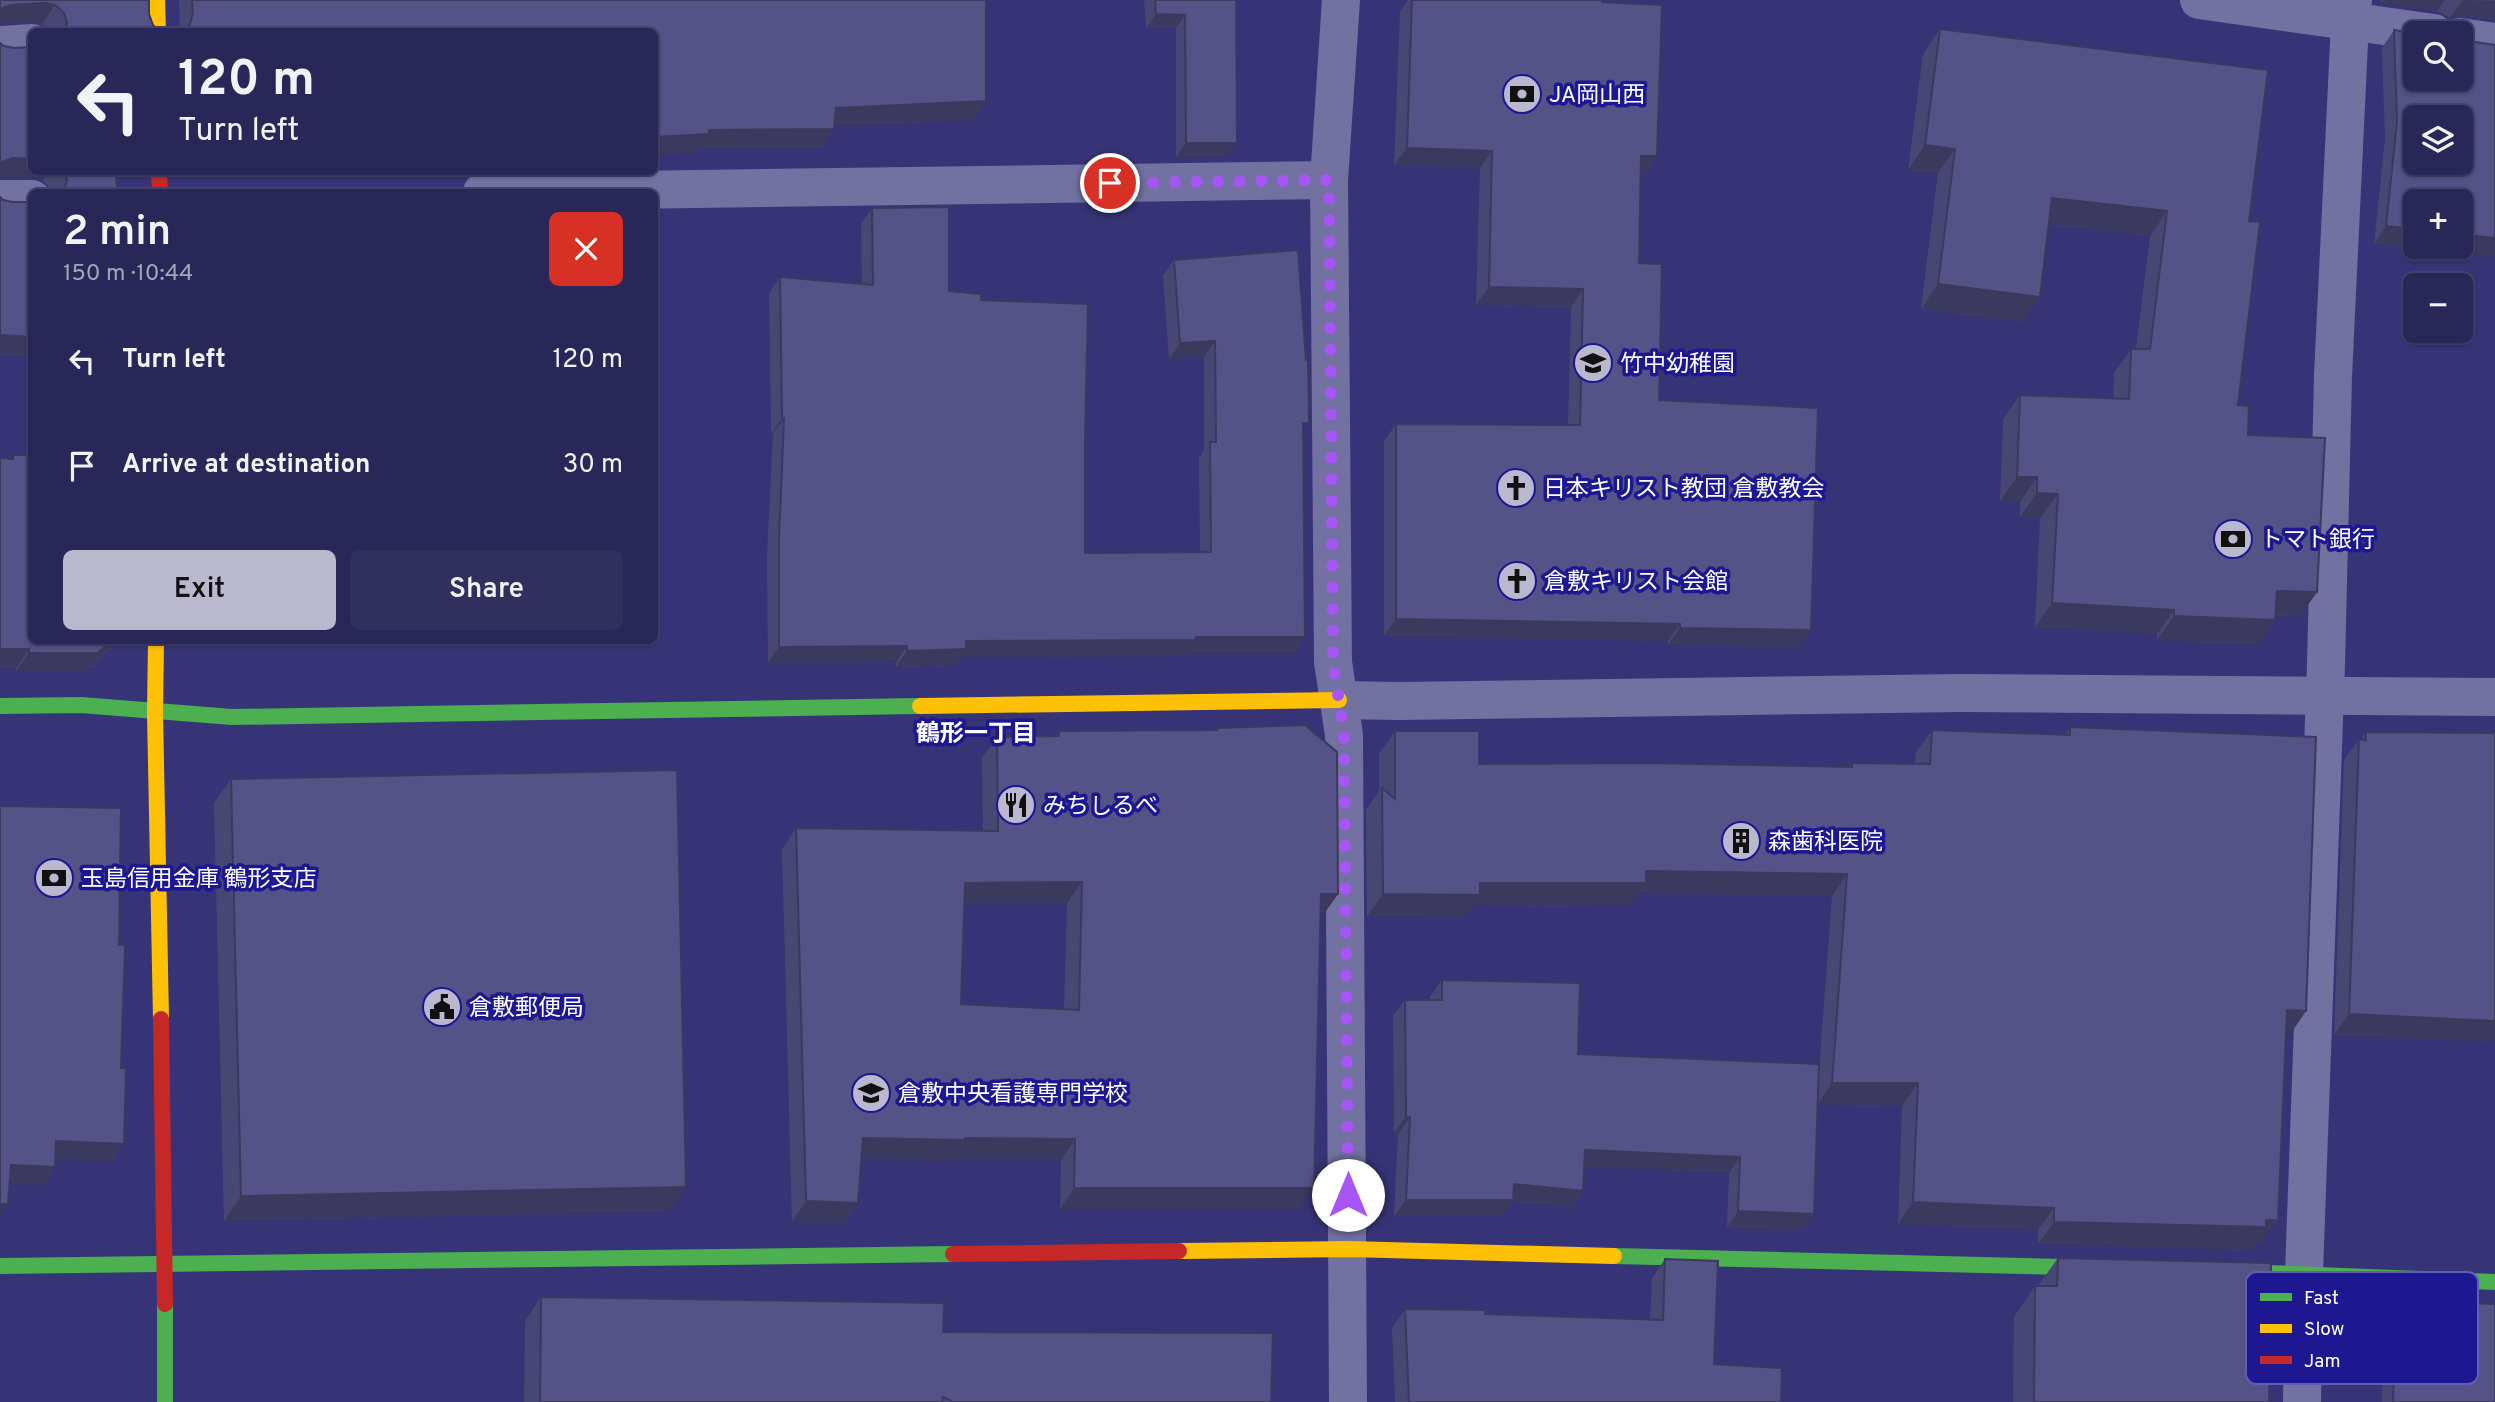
<!DOCTYPE html>
<meta charset="utf-8">
<style>
:root{--surface:#282758;--page:#302f5e;--text:#f1f3f6;--muted:#a5a5ba;--line:#44446e;--accent:#b9b8cf}
body{margin:0;font-family:Overpass,"Noto Sans JP",sans-serif;background:var(--page);color:var(--text);height:100vh;display:flex;flex-direction:column;font-size:26px;white-space:nowrap}
*{box-sizing:border-box;margin:0}
p{font-size:23px;color:var(--muted)}
.icon{flex:none;width:38px;height:38px;fill:none;stroke:currentColor;stroke-width:2;stroke-linecap:round;stroke-linejoin:round}
.map{position:relative;flex:1;overflow:hidden}
.drawer{position:absolute;left:28px;top:189px;width:630px;height:455px;display:flex;flex-direction:column;background:var(--surface);border-radius:10px;box-shadow:0 2px 5px #0004,0 0 0 2px var(--line)}
.drawer>*{flex:none}
.banner{position:absolute;left:28px;top:28px;width:630px;height:147px;border-radius:10px;box-shadow:0 2px 5px #0004,0 0 0 2px var(--line);background:#282758;color:var(--text);overflow:hidden}
.buttons{position:absolute;left:2403px;top:21px;display:grid;gap:14px}
.buttons a{display:grid;place-items:center;width:70px;height:70px;border-radius:10px;background:var(--surface);box-shadow:0 2px 5px #0004,0 0 0 2px var(--line);font-size:35px}
.pin{position:absolute;display:grid;place-items:center;width:60px;height:60px;color:#fff;margin:-30px;border:4px solid #fff;border-radius:50%;box-shadow:0 2px 7px #0007}
.me{position:absolute;width:77px;margin:-38px;rotate:0deg;stroke-linejoin:round;filter:drop-shadow(0 0 5px #0008)}
.turn{display:flex;align-items:center;gap:24px;height:147px;padding:0 35px;font-size:32px}
.turn .icon{width:91px;height:91px;stroke-width:2.5}
.turn b{display:block;font-size:49px;line-height:60px}
.round{display:grid;place-items:center;flex:none;width:74px;height:74px;border-radius:10px;background:var(--page)}
.head{display:flex;align-items:center;justify-content:space-between;height:119px;padding:0 35px}
h1{font-size:42px;font-weight:600;line-height:52px}
.primary-button{display:flex;gap:14px;margin-top:auto;padding:14px 35px}
.primary-button a{flex:1;height:80px;border-radius:10px;background:var(--accent);color:#111;font-size:28px;font-weight:600;line-height:80px;text-align:center}
.primary-button a+a{background:var(--page);color:var(--text)}
ul{padding:0;list-style:none}
li{display:flex;align-items:center;gap:21px;height:105px;padding:0 35px}
li div{flex:1}
li b{display:block;font-size:26px}
li em{font-style:normal}
.map>svg:first-child{display:block}
</style>
<div class="map">
<svg width="2495" height="1402" viewBox="0 0 2495 1402">
<rect width="100%" height="100%" fill="#363476"/>
<g fill="none" stroke-linecap="round" stroke-linejoin="round">
<!-- street -->
<g stroke="#7271a1" stroke-width="38">
<polyline points="1341,0 1329,180 1333,662 1344,735 1348,1402"/>
<polyline points="2199,0 2434,33"/>
<polyline points="2460,37 2495,42"/>
<polyline points="0,45 32,43"/>
<polyline points="482,192 1329,180"/>
<polyline points="0,199 32,199"/>
<polyline points="1339,700 1399,701 1961,693 2495,697"/>
<polyline points="2302,1402 2304,1273 2326,665 2333,376 2350,22 2353,0"/>
</g>
<!-- fast -->
<g stroke="#4caf50" stroke-width="16">
<polyline points="0,706 81,705 232,717 920,706"/>
<polyline points="1614,1256 2105,1268"/>
<polyline points="0,1266 953,1254"/>
<polyline points="2217,1271 2495,1282"/>
<polyline points="165,1304 165,1402"/>
</g>
<!-- slow -->
<g stroke="#ffc107" stroke-width="16">
<polyline points="157,0 158,32"/>
<polyline points="156,640 155,712 161,1019"/>
<polyline points="920,706 1339,700"/>
<polyline points="1179,1251 1349,1249 1614,1256"/>
</g>
<!-- jam -->
<g stroke="#c62828" stroke-width="16">
<polyline points="159,172 160,192"/>
<polyline points="161,1019 165,1304"/>
<polyline points="953,1254 1179,1251"/>
</g>
</g>
<!-- wall -->
<g fill="#484773" fill-rule="evenodd">
<polygon points="0,0 149,14 153,25 160,32 51,32 42,24 31,21 0,23"/>
<polygon points="179,0 986,0 973,120 835,126 834,129 821,148 698,149 696,152 654,155 654,32 180,32"/>
<polygon points="1144,0 1236,0 1237,143 1227,156 1176,157 1176,28 1146,28"/>
<polygon points="1408,0 1602,0 1645,174 1641,174 1639,263 1659,400 1799,647 1668,645 1668,641 1384,636 1384,441 1396,424 1568,425 1571,307 1476,305 1480,168 1394,165 1400,12"/>
<polygon points="2381,0 2495,0 2495,20 2463,15 2450,18 2437,11 2381,3"/>
<polygon points="1940,29 2249,221 2238,405 2248,435 2317,592 2300,616 2275,616 2275,620 2258,645 2157,640 2157,634 2035,627 2040,518 2020,517 2020,502 2000,501 2003,419 2020,395 2113,398 2114,373 2131,349 2136,349 2150,236 2049,224 2040,297 2022,322 1921,309 1938,173 1908,170 1923,54"/>
<polygon points="2394,30 2495,45 2495,257 2374,244 2385,139 2382,48"/>
<polygon points="32,172 116,172 117,192 52,192 51,189 43,180 33,177 0,177"/>
<polygon points="872,208 949,291 981,300 1085,438 1085,553 1200,552 1199,458 1204,450 1204,357 1169,359 1163,276 1174,260 1303,431 1294,653 1187,653 1185,656 961,657 955,665 896,667 896,662 768,663 767,555 773,434 771,434 769,293 780,277 862,284 861,224"/>
<polygon points="13,455 118,642 85,672 16,671 10,459"/>
<polygon points="2070,727 2291,1033 2286,1033 2262,1243 2255,1242 2250,1250 2038,1244 2038,1230 1898,1224 1902,1106 1817,1105 1814,1214 1802,1230 1727,1228 1729,1173 1584,1166 1583,1191 1571,1207 1512,1201 1502,1216 1394,1216 1398,1134 1394,1133 1393,1016 1405,1000 1430,1000 1430,997 1442,980 1578,1054 1818,1084 1832,896 1638,893 1630,905 1472,906 1464,918 1367,916 1366,810 1379,791 1379,754 1395,731 1479,764 1849,767 1852,763 1915,764 1916,752 1932,730 2065,735"/>
<path d="M 1217,728 L 1338,894 L 1323,915 L 1320,915 L 1314,1188 L 1299,1209 L 1060,1209 L 1061,1160 L 952,1159 L 951,1161 L 861,1159 L 858,1203 L 843,1224 L 792,1222 L 782,849 L 796,828 L 983,830 L 982,758 L 997,737 L 1056,736 L 1059,731 L 1215,730 ZM 1067,903 L 1064,1009 L 961,1004 L 964,904 Z"/>
<polygon points="2366,732 2495,733 2495,1042 2334,1035 2344,760 2359,739 2361,739"/>
<polygon points="231,779 686,1187 669,1211 224,1221 214,803"/>
<polygon points="2058,1258 2269,1402 2013,1402 2014,1317 2035,1286 2038,1286"/>
<polygon points="1665,1259 1714,1364 1781,1402 1395,1402 1392,1328 1405,1309 1485,1314 1650,1320 1652,1278"/>
<polygon points="541,1297 943,1332 1271,1402 524,1402 525,1321"/>
<polygon points="2396,1300 2495,1402 2382,1402 2385,1316"/>
</g>
<!-- shaded-wall -->
<g fill="#3b395e">
<polygon points="2383,0 2445,0 2437,11 2381,3"/>
<polygon points="2466,0 2495,1 2495,20 2463,15 2450,18 2462,1"/>
<polygon points="44,3 55,5 42,24 31,21 0,23 0,9 11,5"/>
<polygon points="1156,14 1185,15 1176,28 1146,28"/>
<polygon points="986,101 973,120 823,127 836,108"/>
<polygon points="834,129 821,148 698,149 696,152 654,155 654,137 709,130"/>
<polygon points="1186,143 1237,143 1227,156 1176,157"/>
<polygon points="1925,145 1955,149 1938,173 1908,170"/>
<polygon points="1407,148 1492,151 1480,168 1394,165"/>
<polygon points="1641,156 1657,156 1645,174 1629,173"/>
<polygon points="13,158 32,159 32,172 50,172 43,180 33,177 0,177 0,163 2,162"/>
<polygon points="2052,198 2167,211 2150,236 2035,222"/>
<polygon points="2386,226 2415,229 2415,247 2460,247 2460,234 2495,238 2495,257 2374,244"/>
<polygon points="1938,284 2040,297 2022,322 1921,309"/>
<polygon points="1489,287 1583,289 1571,307 1476,305"/>
<polygon points="0,335 32,337 32,357 0,355"/>
<polygon points="1215,341 1204,357 1169,359 1180,343"/>
<polygon points="782,418 784,418 773,434 771,434"/>
<polygon points="2017,477 2037,477 2020,502 2000,501"/>
<polygon points="2037,493 2058,494 2040,518 2020,517"/>
<polygon points="2277,591 2317,592 2300,616 2260,615"/>
<polygon points="2052,603 2174,610 2157,634 2035,627"/>
<polygon points="2174,616 2275,620 2258,645 2157,640"/>
<polygon points="1396,619 1680,624 1668,641 1384,636"/>
<polygon points="1680,628 1811,630 1799,647 1668,645"/>
<polygon points="1196,637 1305,637 1294,653 1187,653 1185,656 961,657 955,665 896,667 907,651 966,641"/>
<polygon points="112,640 119,640 85,672 16,671 29,653"/>
<polygon points="907,646 896,662 768,663 779,647"/>
<polygon points="0,649 29,649 16,668 0,668"/>
<polygon points="1646,871 1847,874 1832,896 1638,893 1630,905 1472,906 1464,918 1367,916 1383,894 1480,883"/>
<polygon points="1082,882 1067,903 950,904 965,883"/>
<polygon points="1321,894 1338,894 1323,915 1306,915"/>
<polygon points="2287,1010 2306,1011 2291,1033 2272,1033"/>
<polygon points="2349,1014 2495,1021 2495,1042 2334,1035"/>
<polygon points="1832,1083 1918,1083 1902,1106 1817,1105"/>
<polygon points="1406,1117 1410,1117 1398,1134 1394,1133"/>
<polygon points="863,1138 965,1138 1075,1139 1061,1160 952,1159 951,1161 848,1159"/>
<polygon points="56,1141 124,1144 112,1162 43,1158"/>
<polygon points="1585,1150 1740,1157 1729,1173 1573,1166"/>
<polygon points="11,1165 55,1167 43,1185 0,1183"/>
<polygon points="1514,1184 1583,1191 1571,1207 1512,1201 1502,1216 1394,1216 1406,1200"/>
<polygon points="686,1187 669,1211 224,1221 241,1196"/>
<polygon points="1074,1188 1314,1188 1299,1209 1060,1209"/>
<polygon points="806,1201 858,1203 843,1224 792,1222"/>
<polygon points="1913,1202 2054,1208 2038,1230 1898,1224"/>
<polygon points="0,1204 8,1204 0,1216"/>
<polygon points="1738,1211 1814,1214 1802,1230 1727,1228"/>
<polygon points="2266,1220 2278,1220 2262,1243 2255,1242 2250,1250 2038,1244 2054,1222"/>
</g>
<!-- building -->
<g fill="#545286" stroke="#3b395e" stroke-width="2" fill-rule="evenodd">
<polygon points="0,0 149,0 149,14 153,25 160,32 65,32 67,22 64,13 55,5 44,3 11,5 0,9"/>
<polygon points="192,0 986,0 986,101 836,108 834,129 709,130 709,134 654,137 654,32 183,32 190,24 193,13"/>
<polygon points="1155,0 1236,0 1237,143 1186,143 1185,15 1156,14"/>
<polygon points="1412,0 1602,0 1602,2 1662,5 1657,156 1641,156 1639,263 1662,264 1659,400 1818,408 1811,630 1680,628 1680,624 1396,619 1396,424 1580,425 1583,289 1489,287 1492,151 1407,148"/>
<polygon points="1940,29 2268,70 2249,221 2260,222 2238,405 2249,406 2248,435 2325,438 2317,592 2277,591 2275,620 2174,616 2174,610 2052,603 2058,494 2037,493 2037,477 2017,477 2020,395 2129,399 2131,349 2150,349 2167,211 2052,198 2040,297 1938,284 1955,149 1925,145"/>
<path d="M 2394,30 L 2415,33 L 2415,79 L 2460,79 L 2460,36 L 2469,41 L 2495,45 L 2495,238 L 2460,234 L 2460,201 L 2415,201 L 2415,229 L 2386,226 L 2397,122 ZM 2415,117 L 2460,117 L 2460,163 L 2415,163 Z"/>
<polygon points="0,43 4,46 14,48 32,47 32,159 13,158 2,162 0,163"/>
<polygon points="65,172 116,172 117,192 63,192 64,191 67,180"/>
<polygon points="0,197 3,200 13,202 32,202 32,337 0,335"/>
<polygon points="949,207 949,291 981,294 981,300 1088,304 1085,438 1085,553 1211,552 1210,442 1216,442 1215,341 1180,343 1174,260 1298,250 1306,360 1308,360 1309,423 1303,423 1305,637 1196,637 1196,640 966,641 966,649 907,651 907,646 779,647 779,539 784,418 782,418 780,277 873,285 872,208"/>
<polygon points="13,455 32,455 32,640 112,640 98,653 29,653 29,649 0,649 0,458 13,459"/>
<path d="M 1305,725 L 1337,752 L 1338,894 L 1321,894 L 1314,1188 L 1074,1188 L 1075,1139 L 965,1138 L 965,1140 L 863,1138 L 858,1203 L 806,1201 L 796,828 L 998,831 L 997,737 L 1059,736 L 1059,731 L 1217,730 L 1217,728 ZM 1082,882 L 1079,1010 L 961,1004 L 965,883 Z"/>
<polygon points="2070,727 2316,737 2306,1011 2287,1010 2278,1220 2266,1220 2266,1227 2054,1222 2054,1208 1913,1202 1918,1083 1832,1083 1847,874 1646,871 1646,883 1480,883 1480,895 1383,894 1382,788 1395,799 1395,731 1479,731 1479,764 1645,763 1852,767 1852,763 1930,764 1932,730 2070,735"/>
<polygon points="2366,732 2495,733 2495,1021 2349,1014 2359,739 2366,740"/>
<polygon points="677,770 686,1187 241,1196 231,779"/>
<polygon points="0,806 121,808 119,945 125,945 121,1068 126,1068 124,1144 56,1141 55,1167 11,1165 8,1204 0,1204"/>
<polygon points="1442,980 1580,983 1578,1054 1819,1064 1814,1214 1738,1211 1740,1157 1585,1150 1583,1191 1514,1184 1513,1200 1406,1200 1410,1117 1406,1117 1405,1000 1442,1000"/>
<polygon points="2058,1258 2271,1263 2269,1402 2034,1402 2035,1286 2057,1286"/>
<polygon points="1665,1259 1718,1261 1714,1364 1782,1368 1781,1402 1409,1402 1405,1309 1486,1310 1485,1314 1663,1320"/>
<polygon points="541,1297 944,1303 943,1332 1273,1333 1271,1402 953,1402 943,1397 942,1402 540,1402"/>
<polygon points="2396,1300 2495,1304 2495,1402 2393,1402"/>
</g>
<g fill="none" stroke-linecap="round" stroke-linejoin="round">
<!-- route -->
<polyline stroke="#a855f7" stroke-width="12" stroke-dasharray="0 21.6" points="1110,183 1329,180 1333,662 1344,735 1348,1195"/>
</g>
<!-- icons -->
<defs>
<symbol id="bank-disc" viewBox="-11 -11 22 22"><circle r="9.5" fill="#b9b8cf" stroke="#1d1892"/><path d="M-6-4H6V4H-6ZM0-2.3a2.3 2.3 0 1 0 0 4.6a2.3 2.3 0 1 0 0-4.6Z" fill="#111"/></symbol>
<symbol id="school-disc" viewBox="-11 -11 22 22"><circle r="9.5" fill="#b9b8cf" stroke="#1d1892"/><path d="M0-5L7-2L0 1L-7-2ZM-4 1L0 2.5L4 1V4Q0 6-4 4Z" fill="#111"/></symbol>
<symbol id="church-disc" viewBox="-11 -11 22 22"><circle r="9.5" fill="#b9b8cf" stroke="#1d1892"/><path d="M-1.2-6h2.4v3.5h3.3v2.4h-3.3V6h-2.4V-.1h-3.3v-2.4h3.3Z" fill="#111"/></symbol>
<symbol id="restaurant-disc" viewBox="-11 -11 22 22"><circle r="9.5" fill="#b9b8cf" stroke="#1d1892"/><path d="M-5-6h1v4h1v-4h1v4h1v-4h1v5L-1.5 .5V6h-2V.5L-5-1ZM5-6V6H3V1.5H1.5Q1.5-4 5-6Z" fill="#111"/></symbol>
<symbol id="building-disc" viewBox="-11 -11 22 22"><circle r="9.5" fill="#b9b8cf" stroke="#1d1892"/><path d="M-4-6H4V6H1V3H-1V6H-4ZM-2.5-4.3h1.7v1.8h-1.7ZM.8-4.3h1.7v1.8H.8ZM-2.5-1h1.7V.8h-1.7ZM.8-1h1.7V.8H.8Z" fill="#111"/></symbol>
<symbol id="civic-disc" viewBox="-11 -11 22 22"><circle r="9.5" fill="#b9b8cf" stroke="#1d1892"/><path d="M-.6-6.5H3V-4.5H.6V-3L4-1V1h2V6H-6V1h2V-1L-.6-3ZM-1.2 2.5V6h2.4V2.5Z" fill="#111"/></symbol>
<symbol id="university-disc" viewBox="-11 -11 22 22"><circle r="9.5" fill="#b9b8cf" stroke="#1d1892"/><path d="M0-5L7-2L0 1L-7-2ZM-4 1L0 2.5L4 1V4Q0 6-4 4Z" fill="#111"/></symbol>
</defs>
<g fill-rule="evenodd">
<use href="#bank-disc" x="1500" y="72" width="44" height="44"/>
<use href="#school-disc" x="1571" y="341" width="44" height="44"/>
<use href="#church-disc" x="1494" y="466" width="44" height="44"/>
<use href="#bank-disc" x="2211" y="517" width="44" height="44"/>
<use href="#church-disc" x="1495" y="559" width="44" height="44"/>
<use href="#restaurant-disc" x="994" y="783" width="44" height="44"/>
<use href="#building-disc" x="1719" y="819" width="44" height="44"/>
<use href="#bank-disc" x="32" y="856" width="44" height="44"/>
<use href="#civic-disc" x="420" y="985" width="44" height="44"/>
<use href="#university-disc" x="849" y="1071" width="44" height="44"/>
</g>
<g text-anchor="middle" stroke-width="7" stroke-linejoin="round" paint-order="stroke">
<!-- poi labels -->
<g font-size="23" fill="#fff" stroke="#1d1892" text-anchor="start">
<text x="1549" y="102">JA岡山西</text>
<text x="1620" y="371">竹中幼稚園</text>
<text x="1543" y="496">日本キリスト教団 倉敷教会</text>
<text x="2260" y="547">トマト銀行</text>
<text x="1544" y="589">倉敷キリスト会館</text>
<text x="1043" y="813">みちしるべ</text>
<text x="1768" y="849">森歯科医院</text>
<text x="81" y="886">玉島信用金庫 鶴形支店</text>
<text x="469" y="1015">倉敷郵便局</text>
<text x="898" y="1101">倉敷中央看護専門学校</text>
</g>
<!-- neighbourhood labels -->
<g font-size="24" font-weight="bold" fill="#fff" stroke="#1d1892">
<text x="976" y="741">鶴形一丁目</text>
</g>
</g>
<!-- legend -->
<rect x="2246" y="1272" width="232" height="112" rx="10" fill="#1d1892" stroke="#615db3" stroke-width="2"/>
<rect x="2260" y="1293" width="32" height="8" fill="#4caf50"/>
<rect x="2260" y="1324" width="32" height="9" fill="#ffc107"/>
<rect x="2260" y="1356" width="32" height="8" fill="#c62828"/>
<g font-size="19" fill="#fff">
<text x="2304" y="1304">Fast</text>
<text x="2304" y="1335">Slow</text>
<text x="2304" y="1367">Jam</text>
</g>
</svg>
<div class="buttons">
<a><svg class="icon" aria-label="search" viewBox="0 0 24 24"><circle cx="10" cy="10" r="6"/><path d="M15 15l6 6"/></svg></a>
<a><svg class="icon" aria-label="layers" viewBox="0 0 24 24"><path d="M12 4l9 5-9 5-9-5zM3 14l9 5 9-5"/></svg></a>
<a>+</a>
<a>−</a>
</div>
<div class="pin" style="left:1110px;top:183px;background:#d93025"><svg class="icon" aria-label="arrive" viewBox="0 0 24 24"><path d="M6 21V4h12l-3 4 3 4H6"/></svg></div>
<svg class="me" style="left:1348px;top:1195px" viewBox="-20 -20 40 40"><circle r="19" fill="#fff"/><path d="M0-13L10 11 0 6-10 11z" fill="#a855f7"/></svg>
<div class="banner">
<div class="turn"><svg class="icon" aria-label="left" viewBox="0 0 24 24"><path d="M17 20v-9H6M10 6l-5 5 5 5"/></svg><div><b>120 m</b>Turn left</div></div>
</div>
<section class="drawer">
<div class="head"><div><h1>2 min</h1><p>150 m · 10:44</p></div><a class="round" style="background:#d93025;color:#fff"><svg class="icon" aria-label="close" viewBox="0 0 24 24"><path d="M6 6l12 12M18 6L6 18"/></svg></a></div>
<ul>
<li><svg class="icon" aria-label="left" viewBox="0 0 24 24"><path d="M17 20v-9H6M10 6l-5 5 5 5"/></svg><div><b>Turn left</b></div><em>120 m</em></li>
<li><svg class="icon" aria-label="arrive" viewBox="0 0 24 24"><path d="M6 21V4h12l-3 4 3 4H6"/></svg><div><b>Arrive at destination</b></div><em>30 m</em></li>
</ul>
<div class="primary-button"><a>Exit</a><a>Share</a></div>
</section>
</div>
